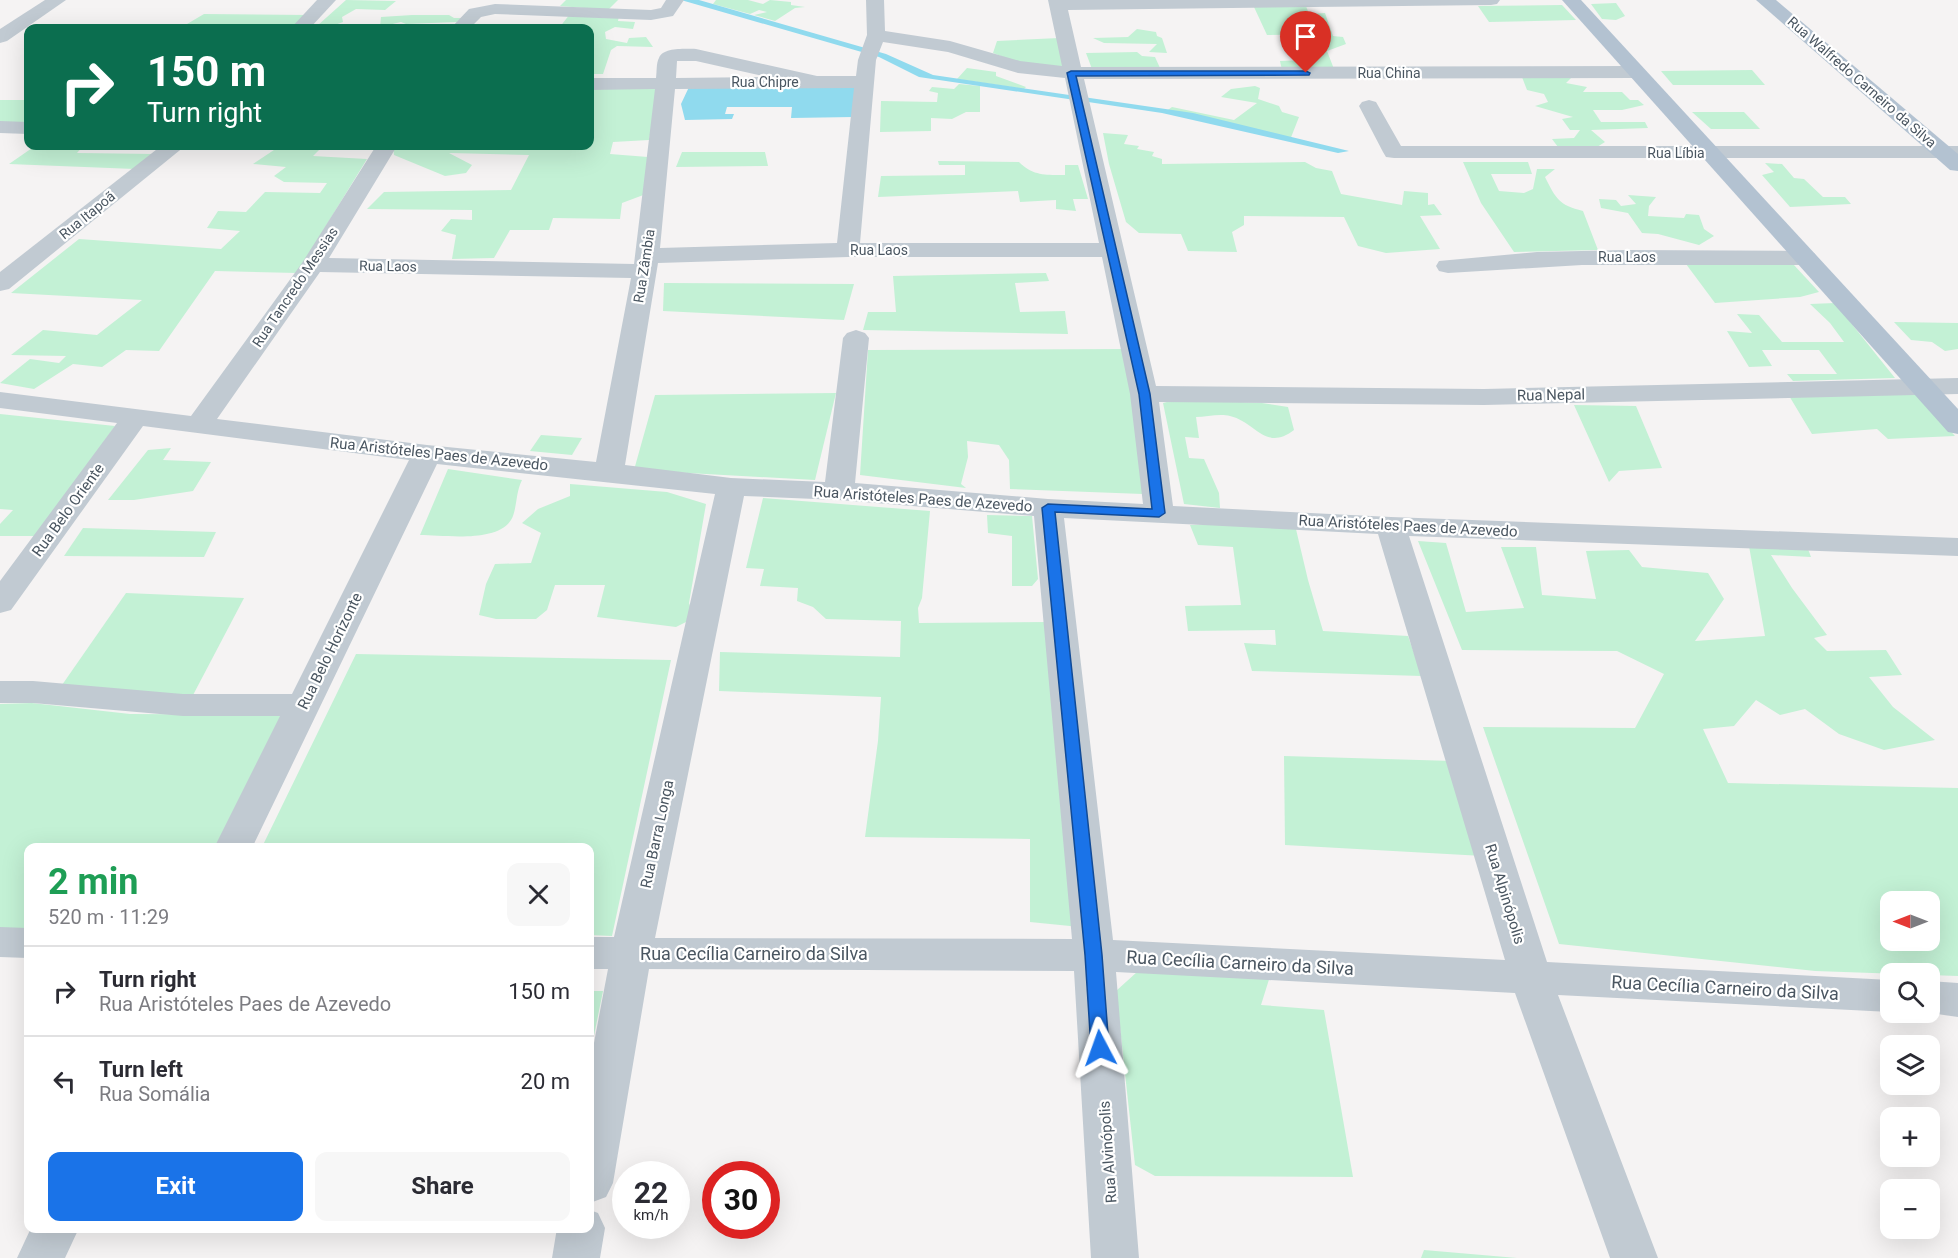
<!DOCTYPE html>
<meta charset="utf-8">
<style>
:root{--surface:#fff;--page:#f7f7f7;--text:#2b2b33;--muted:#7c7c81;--line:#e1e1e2;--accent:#1a73e8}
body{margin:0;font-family:Roboto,sans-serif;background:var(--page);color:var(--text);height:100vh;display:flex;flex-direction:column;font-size:22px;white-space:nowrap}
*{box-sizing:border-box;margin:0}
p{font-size:20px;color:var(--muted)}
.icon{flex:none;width:33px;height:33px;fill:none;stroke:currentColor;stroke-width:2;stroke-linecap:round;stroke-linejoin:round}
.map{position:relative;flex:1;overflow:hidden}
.sheet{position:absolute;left:24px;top:843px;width:570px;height:390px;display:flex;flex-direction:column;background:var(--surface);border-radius:12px;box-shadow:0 6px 24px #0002}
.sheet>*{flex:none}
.banner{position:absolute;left:24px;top:24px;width:570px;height:126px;border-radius:12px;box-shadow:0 6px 24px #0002;background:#0b6e4f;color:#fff;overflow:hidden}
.needle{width:39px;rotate:270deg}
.controls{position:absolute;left:1880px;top:891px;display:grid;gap:12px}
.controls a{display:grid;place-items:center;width:60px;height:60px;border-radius:12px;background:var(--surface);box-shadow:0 6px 24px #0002;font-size:30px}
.speed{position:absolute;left:612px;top:1161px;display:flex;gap:12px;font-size:30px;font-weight:700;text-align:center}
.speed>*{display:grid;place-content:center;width:78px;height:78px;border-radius:50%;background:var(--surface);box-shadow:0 6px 24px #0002;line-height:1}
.speed small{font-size:15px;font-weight:400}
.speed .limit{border:9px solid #d22;background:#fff;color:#111}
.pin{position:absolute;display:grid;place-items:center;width:51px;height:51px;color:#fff;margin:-62px -26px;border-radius:50% 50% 50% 0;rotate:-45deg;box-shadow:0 0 6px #0007}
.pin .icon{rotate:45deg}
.me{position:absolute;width:66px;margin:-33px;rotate:356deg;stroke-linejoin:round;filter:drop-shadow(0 0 4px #0008)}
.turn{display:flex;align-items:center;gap:21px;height:126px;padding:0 24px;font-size:27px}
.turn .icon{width:78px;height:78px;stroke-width:2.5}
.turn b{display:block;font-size:42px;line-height:51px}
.round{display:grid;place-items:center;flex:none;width:63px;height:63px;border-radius:12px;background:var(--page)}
.headline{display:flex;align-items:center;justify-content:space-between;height:102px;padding:0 24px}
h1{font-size:36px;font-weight:700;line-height:45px;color:#1e9e55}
.button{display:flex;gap:12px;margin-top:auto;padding:12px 24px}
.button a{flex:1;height:69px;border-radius:12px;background:var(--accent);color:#fff;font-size:24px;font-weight:700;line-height:69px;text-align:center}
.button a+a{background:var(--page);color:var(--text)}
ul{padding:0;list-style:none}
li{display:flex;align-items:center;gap:18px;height:90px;padding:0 24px;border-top:2px solid var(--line)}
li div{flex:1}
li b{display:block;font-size:22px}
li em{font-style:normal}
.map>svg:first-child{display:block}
</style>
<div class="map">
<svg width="1958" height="1258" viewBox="0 0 1958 1258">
<rect width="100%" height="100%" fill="#f5f3f3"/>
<!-- green -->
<g fill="#c3f1d5" fill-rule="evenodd">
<polygon points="346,0 396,1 385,10 356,9 342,17 343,22 332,26 317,26"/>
<polygon points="566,0 618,0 608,10 560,6"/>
<polygon points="716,0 748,0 763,4 770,0 791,2 791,5 805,7 795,8 775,21 754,15 767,12 759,10 750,14 713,4"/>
<polygon points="1616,3 1625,16 1616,20 1602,19 1591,4"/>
<polygon points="1562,5 1576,20 1489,22 1478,6"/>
<polygon points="1306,6 1309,14 1325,13 1333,36 1343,37 1346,44 1327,51 1334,69 1282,70 1280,61 1308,60 1312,51 1299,40 1319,39 1316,34 1267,35 1254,7"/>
<polygon points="204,14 306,15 292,28 207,28 208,27 187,24"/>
<polygon points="570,14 619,16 618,21 635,22 633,29 615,27 605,32 606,39 627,43 629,38 646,37 653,47 617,46 611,50 603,74 590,74 590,28 559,28"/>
<polygon points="412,15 449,15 454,18 462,18 457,22 406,24 401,22 380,27 381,17"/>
<polygon points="1137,29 1156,32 1157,36 1162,38 1167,53 1149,52 1157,44 1104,43 1093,38 1128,37"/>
<polygon points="1059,38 1065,67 1027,66 993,53 997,41"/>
<polygon points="1137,52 1142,56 1155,57 1160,68 1092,69 1086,53"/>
<polygon points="967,68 996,72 996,76 1026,87 1024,89 957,79"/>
<polygon points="1752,70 1765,85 1673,85 1661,71"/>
<polygon points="1522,77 1572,77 1566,83 1587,87 1583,92 1622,92 1630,100 1638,100 1644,105 1622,110 1593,110 1601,122 1645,122 1648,128 1591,130 1605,142 1597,147 1558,147 1552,139 1574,138 1580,130 1570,130 1562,119 1573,117 1535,106 1548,102 1544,94 1527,90"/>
<polygon points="959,84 980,86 980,112 966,112 952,119 931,118 931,131 880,132 881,101 937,102 938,93 929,91 932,87 954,89"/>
<polygon points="1255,86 1260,88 1258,99 1279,106 1282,112 1299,117 1290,140 1165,112 1172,107 1234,120 1257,103 1221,97 1231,89"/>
<polygon points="590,87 659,87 649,140 613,142 610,154 648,157 646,194 622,203 620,219 553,218 549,230 510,230 494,258 452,259 456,235 441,231 451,219 472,220 472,210 367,209 384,192 511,190 529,155 449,153 472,165 466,173 445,176 394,155 393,146 590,146"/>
<polygon points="0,100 28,100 28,126 0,125"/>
<polygon points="1692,112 1744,112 1760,129 1711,129"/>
<polygon points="1103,133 1128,135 1124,144 1139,146 1137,149 1154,152 1152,156 1162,159 1162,164 1305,162 1316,168 1332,171 1341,194 1402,205 1404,191 1428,193 1428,205 1434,204 1442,215 1420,216 1440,249 1386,253 1358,246 1344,217 1244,216 1244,225 1232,232 1237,252 1188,251 1181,234 1139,233 1126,222 1109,164"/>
<polygon points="35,146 83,146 77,153 156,154 135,169 9,164"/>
<polygon points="280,146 323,146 313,156 367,159 297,273 215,271 159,351 126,350 102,367 73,364 34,389 0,383 30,359 59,363 66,356 11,355 43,330 97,335 142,300 11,293 79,239 221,249 240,231 207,228 218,211 246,212 265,192 320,193 327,183 284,182 274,176 286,167 253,164"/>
<polygon points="682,152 765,152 768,166 676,167"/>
<path d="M 938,161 L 1019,162 C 1033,176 1046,175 1065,175 L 1065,165 L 1078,165 L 1088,199 L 1073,199 L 1076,211 L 1056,209 L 1056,200 L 1020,202 L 1018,191 L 878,197 L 881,176 L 965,175 L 965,165 L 939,165 Z"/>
<path d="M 1463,162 L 1528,162 L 1532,174 L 1491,174 L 1499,191 L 1524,193 L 1533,189 L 1537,169 L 1555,169 L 1545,177 C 1556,199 1559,205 1583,211 L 1598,250 L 1514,252 L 1481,203 Z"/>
<polygon points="1765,163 1782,164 1794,178 1804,179 1823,197 1845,197 1851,204 1790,207 1762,175 1774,172"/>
<polygon points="1628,195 1656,197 1649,206 1648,216 1684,218 1686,214 1699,215 1704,229 1714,236 1699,245 1658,234 1642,233 1628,213 1601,208 1599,199 1616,200 1621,206 1636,204"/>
<polygon points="1686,264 1793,264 1819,292 1800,297 1715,303"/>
<polygon points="1046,273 1049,281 1015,283 1020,312 1065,311 1068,334 863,330 868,312 896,312 893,276"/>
<polygon points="664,283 854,284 844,320 663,311"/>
<polygon points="1835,303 1895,378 1793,381 1787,374 1837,374 1819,350 1762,350 1772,366 1749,367 1727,331 1752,333 1737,314 1759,315 1782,342 1844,342 1830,323 1810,304"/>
<polygon points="1894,322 1958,323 1958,349 1945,351 1932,342 1911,340"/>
<polygon points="1128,349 1143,494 1010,489 1009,460 999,445 967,441 968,457 961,484 966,488 860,475 868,350"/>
<polygon points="836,393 815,480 634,470 655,395"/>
<polygon points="1788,394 1917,394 1955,436 1888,439 1877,429 1812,434"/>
<path d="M 1179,399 L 1262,403 L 1288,407 L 1294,430 C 1265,452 1256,422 1230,416 C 1220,413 1206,417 1196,417 L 1199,438 L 1185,437 L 1189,458 L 1204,459 L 1219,493 L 1220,508 L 1184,504 L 1163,403 Z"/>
<polygon points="1574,405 1636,406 1662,468 1619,471 1609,482"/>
<polygon points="0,414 115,426 37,536 0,536 0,524 13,510 0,509"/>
<polygon points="541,435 582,438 572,455 530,451"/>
<polygon points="171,448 163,460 211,462 193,491 134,500 108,500 148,450"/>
<path d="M 448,469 L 522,480 C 516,492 517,505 513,516 C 502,544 445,535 420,535 Z"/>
<polygon points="570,484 667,492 706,504 689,603 694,618 676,627 597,617 605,585 555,585 547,610 536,619 496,619 479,615 486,584 495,564 531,563 541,533 522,523 538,509 570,496"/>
<polygon points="763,498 930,511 922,598 918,608 919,623 1049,622 1080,927 1030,922 1030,839 865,837 878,741 881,697 719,691 720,652 900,657 901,621 826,619 813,607 797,601 798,588 760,586 764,569 746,568"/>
<polygon points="987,515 1032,516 1038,579 1032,586 1012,586 1012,536 988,533"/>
<polygon points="1232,524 1295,525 1308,580 1323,631 1408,636 1422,676 1252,671 1244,643 1276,645 1275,630 1188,631 1185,606 1241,605 1233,547 1198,545 1190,525"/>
<polygon points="83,528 216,532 204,557 64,556"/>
<path d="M 1418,541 L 1446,543 L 1466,612 L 1524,608 L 1501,547 L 1536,547 L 1542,595 L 1596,599 L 1586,551 L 1629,550 L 1642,567 L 1708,573 L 1724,599 L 1695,641 L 1765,636 L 1749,546 L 1808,549 L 1811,557 L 1771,555 L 1792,588 L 1827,635 L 1814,638 L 1827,651 L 1886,650 L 1902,675 L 1869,677 L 1893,707 L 1935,740 L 1884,750 L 1839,734 L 1805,709 L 1780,715 L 1756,700 L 1734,726 L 1703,729 L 1728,783 L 1958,788 L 1958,976 L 1815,971 L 1559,944 L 1483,727 L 1635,728 L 1664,674 L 1617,651 L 1462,650 ZM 1890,902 L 1929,902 L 1929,940 L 1890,940 Z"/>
<polygon points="126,593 244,598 192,697 62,685"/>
<polygon points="356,654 671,660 612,936 590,935 590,848 262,847"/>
<polygon points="32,703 130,714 285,715 215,847 28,848 28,930 0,929 0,704"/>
<polygon points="1284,756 1453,761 1483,856 1285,845"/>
<polygon points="1137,972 1271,973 1261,1005 1324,1010 1353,1177 1155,1176 1135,1165 1116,991"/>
<polygon points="590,991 603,991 590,1055"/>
<polygon points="1424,1250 1517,1258 1421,1258"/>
</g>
<!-- water -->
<g fill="#90daee">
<polygon points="681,0 699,0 886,54 933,75 1193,113 1349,151 1338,153 1162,113 919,77 879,57"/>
<polygon points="860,83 853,117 791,118 792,107 727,107 725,114 734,114 732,119 685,120 681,104 689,87"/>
</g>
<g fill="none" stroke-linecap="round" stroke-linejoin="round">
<!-- minor -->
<g fill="#c1cad2" fill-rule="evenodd">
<polygon points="45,0 66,0 7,41 0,43 0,29"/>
<polygon points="317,0 336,0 310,28 291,28"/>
<polygon points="666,0 684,0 673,16 651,20 495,14 481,17 470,28 451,28 469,9 495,4 651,10 661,8"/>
<path d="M 866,0 L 884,0 L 885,31 L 950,41 L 1020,61 L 1062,66 L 1048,0 L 1500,0 L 1497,4 L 1491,5 L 1068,10 L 1081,67 L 1635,66 L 1642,68 L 1645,72 L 1642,76 L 1635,78 L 1084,79 L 1156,386 L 1484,389 L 1958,378 L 1958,394 L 1484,405 L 1159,402 L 1173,506 L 1391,517 L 1958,538 L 1958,556 L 1409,536 L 1547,962 L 1890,980 L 1890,1012 L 1558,995 L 1658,1258 L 1610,1258 L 1515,993 L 1116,972 L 1139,1258 L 1091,1258 L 1074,971 L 649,969 L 613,1183 L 606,1197 L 590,1203 L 590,1064 L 608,969 L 590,969 L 590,937 L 614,937 L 715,494 L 437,464 L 252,848 L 214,848 L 280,716 L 183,716 L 33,703 L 0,703 L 0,681 L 33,681 L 183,694 L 292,694 L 409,460 L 143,426 L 11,610 L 0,613 L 0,581 L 117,423 L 0,408 L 0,392 L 191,416 L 302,263 L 376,146 L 397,146 L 329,258 L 634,264 L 655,89 L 590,90 L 590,78 L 656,78 C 657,72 656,63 659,58 C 663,47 687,49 696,49 L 817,76 L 856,76 L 858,60 L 867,35 ZM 883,42 L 948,52 L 1018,73 L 1065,78 L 1099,243 L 860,243 L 876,60 ZM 677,61 L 696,61 L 767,77 L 676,78 ZM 854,88 L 837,243 L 660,248 L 675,89 ZM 848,257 L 1102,257 L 1130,394 L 1143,504 L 1048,499 L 855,483 L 869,338 L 865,333 L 856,330 L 847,333 L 843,338 L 825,482 L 731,478 L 625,465 L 658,263 ZM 320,272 L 631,278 L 596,462 L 427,445 L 217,419 ZM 744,496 L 839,500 L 1034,516 L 1072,939 L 655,938 ZM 1064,518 L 1378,534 L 1505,960 L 1113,940 Z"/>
<polygon points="1369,100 1376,102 1401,146 1958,146 1958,158 1394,158 1386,157 1383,152 1359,106 1362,102"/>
<polygon points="0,121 28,122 28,134 0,133"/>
<polygon points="161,146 185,146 9,289 0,291 0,272"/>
<polygon points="1627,250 1806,251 1814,253 1818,258 1814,263 1806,265 1582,265 1448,273 1439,271 1436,266 1439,261 1537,252"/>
<polygon points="0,927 28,928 28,958 0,957"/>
<polygon points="1929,981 1958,983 1958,1017 1923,1012 1929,1012"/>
<polygon points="590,1210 598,1213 605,1228 600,1258 552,1258 557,1228 590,1228"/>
<polygon points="31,1228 79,1228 65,1258 17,1258"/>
</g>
<!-- major -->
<g fill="#b3c2d1" fill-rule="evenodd">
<polygon points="1562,0 1581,0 1958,409 1958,434 1948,432"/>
<polygon points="1756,0 1776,0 1958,154 1958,171 1950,170"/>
</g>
</g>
<!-- route -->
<polygon fill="#1a73e8" stroke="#114b97" stroke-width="1.5" points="1306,71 1310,73 1309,75 1076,76 1150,394 1165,513 1159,517 1055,512 1102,955 1109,1048 1107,1053 1100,1056 1094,1053 1091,1048 1085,955 1042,508 1048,504 1152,509 1139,394 1067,73 1071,71"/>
<g text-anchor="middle" stroke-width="4.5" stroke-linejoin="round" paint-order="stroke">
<!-- far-street labels -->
<g font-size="14" fill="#4a5661" stroke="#fff">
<text x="1389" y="78">Rua China</text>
<text x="765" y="87">Rua Chipre</text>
<text transform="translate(1862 82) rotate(41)" y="5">Rua Walfredo Carneiro da Silva</text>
<text x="1676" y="158">Rua Líbia</text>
<text transform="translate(87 215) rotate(-39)" y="5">Rua Itapoã</text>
<text x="879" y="255">Rua Laos</text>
<text x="1627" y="262">Rua Laos</text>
<text transform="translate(388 266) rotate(1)" y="5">Rua Laos</text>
<text transform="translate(644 266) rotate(-81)" y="5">Rua Zâmbia</text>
<text transform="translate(295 287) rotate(-56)" y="5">Rua Tancredo Messias</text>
</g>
<!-- street labels -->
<g font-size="15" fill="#4a5661" stroke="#fff">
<text transform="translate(1551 395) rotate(-1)" y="5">Rua Nepal</text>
<text transform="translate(439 454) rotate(6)" y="5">Rua Aristóteles Paes de Azevedo</text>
<text transform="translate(923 499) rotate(4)" y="5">Rua Aristóteles Paes de Azevedo</text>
<text transform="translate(68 510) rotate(-54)" y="5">Rua Belo Oriente</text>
<text transform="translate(1408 526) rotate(3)" y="5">Rua Aristóteles Paes de Azevedo</text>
<text transform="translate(330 651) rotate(-64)" y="5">Rua Belo Horizonte</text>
<text transform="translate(657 834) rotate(-78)" y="5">Rua Barra Longa</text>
<text transform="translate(1505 894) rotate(73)" y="5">Rua Alpinópolis</text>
<text transform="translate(1108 1152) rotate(-94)" y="5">Rua Alvinópolis</text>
</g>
<!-- near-street labels -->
<g font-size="18" fill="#4a5661" stroke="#fff">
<text x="754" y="960">Rua Cecília Carneiro da Silva</text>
<text transform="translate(1240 963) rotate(3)" y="6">Rua Cecília Carneiro da Silva</text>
<text transform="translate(1725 988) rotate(3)" y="6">Rua Cecília Carneiro da Silva</text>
</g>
</g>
</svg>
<div class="controls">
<a><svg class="needle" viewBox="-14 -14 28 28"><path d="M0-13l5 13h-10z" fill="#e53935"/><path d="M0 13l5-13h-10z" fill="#7c7c81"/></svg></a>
<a><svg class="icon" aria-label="search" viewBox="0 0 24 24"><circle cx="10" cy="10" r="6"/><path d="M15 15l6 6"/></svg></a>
<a><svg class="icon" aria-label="layers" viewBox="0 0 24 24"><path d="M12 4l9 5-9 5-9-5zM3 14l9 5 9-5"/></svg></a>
<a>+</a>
<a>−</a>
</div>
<div class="speed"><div>22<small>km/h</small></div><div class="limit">30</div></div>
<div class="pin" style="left:1306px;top:73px;background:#d93025"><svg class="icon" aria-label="arrive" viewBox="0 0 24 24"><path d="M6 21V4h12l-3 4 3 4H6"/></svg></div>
<svg class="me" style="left:1100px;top:1048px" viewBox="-20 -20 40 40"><path d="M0-17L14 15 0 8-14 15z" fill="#1a73e8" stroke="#fff" stroke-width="4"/></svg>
<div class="banner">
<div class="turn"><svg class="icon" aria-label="right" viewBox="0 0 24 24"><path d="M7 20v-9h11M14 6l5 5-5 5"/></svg><div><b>150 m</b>Turn right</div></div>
</div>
<section class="sheet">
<div class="headline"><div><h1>2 min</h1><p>520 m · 11:29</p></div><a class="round"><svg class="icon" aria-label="close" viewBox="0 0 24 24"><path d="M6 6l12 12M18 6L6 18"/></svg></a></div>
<ul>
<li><svg class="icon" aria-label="right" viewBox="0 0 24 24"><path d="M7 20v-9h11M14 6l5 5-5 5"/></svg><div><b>Turn right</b><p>Rua Aristóteles Paes de Azevedo</p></div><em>150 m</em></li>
<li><svg class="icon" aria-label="left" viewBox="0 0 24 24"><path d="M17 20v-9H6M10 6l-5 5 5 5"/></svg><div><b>Turn left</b><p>Rua Somália</p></div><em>20 m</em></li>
</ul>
<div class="button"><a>Exit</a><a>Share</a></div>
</section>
</div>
